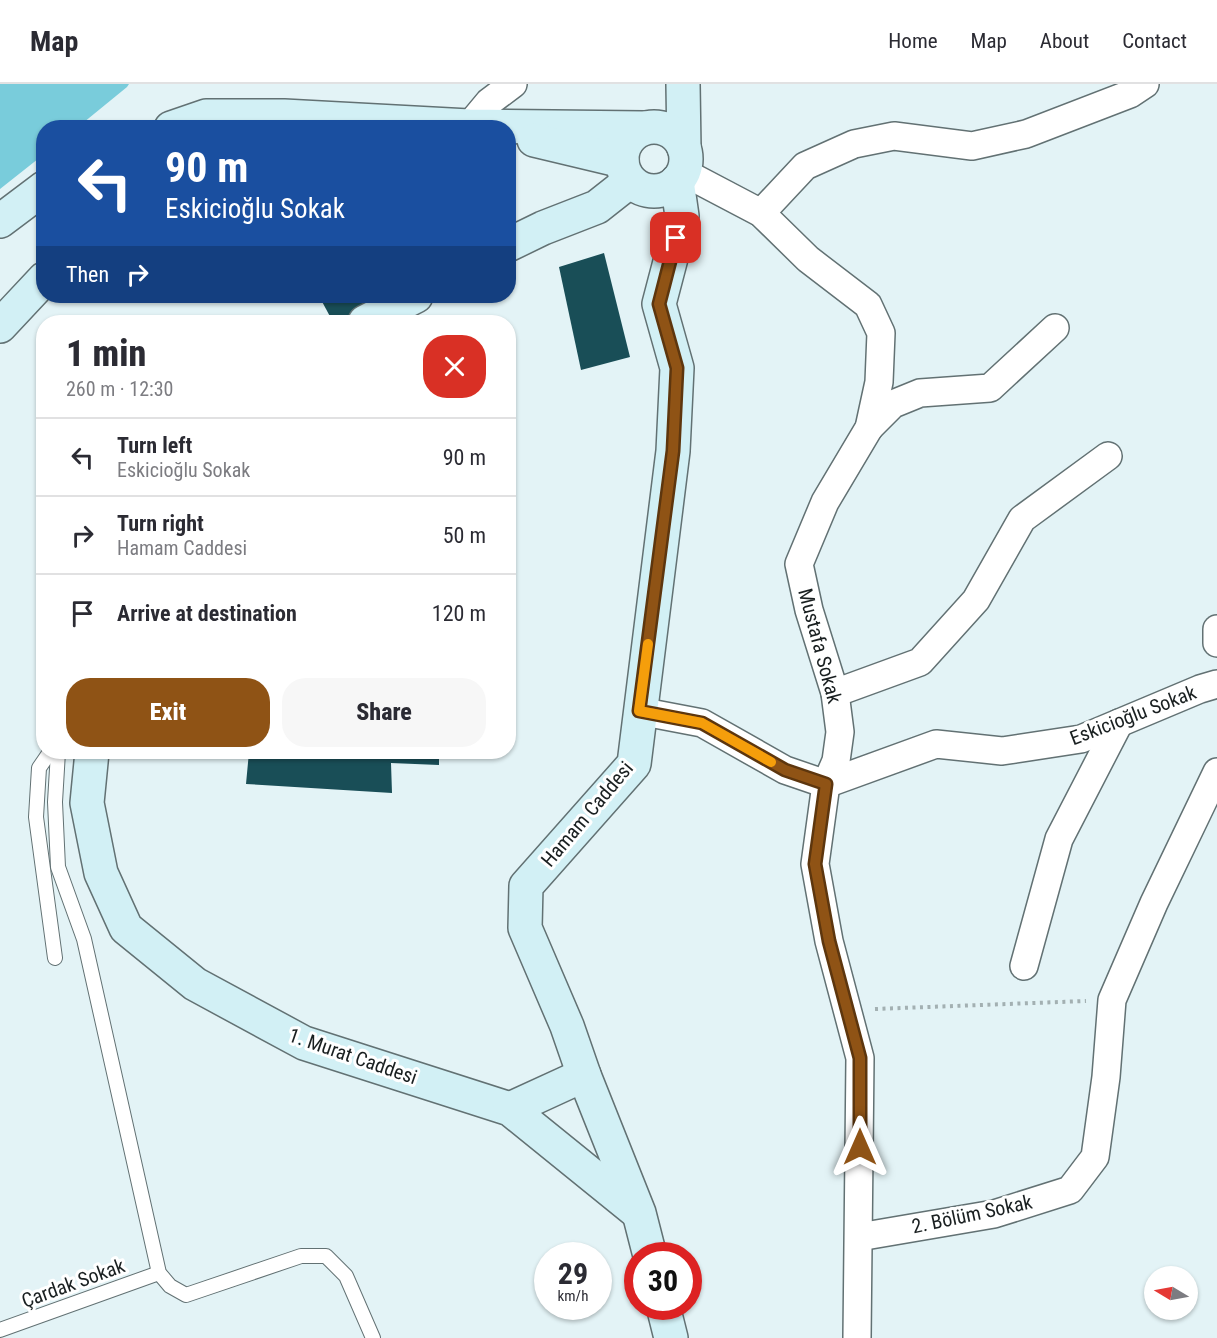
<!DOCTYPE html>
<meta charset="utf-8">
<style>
:root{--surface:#fff;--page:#f7f7f7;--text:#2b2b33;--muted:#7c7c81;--line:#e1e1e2;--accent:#8f5315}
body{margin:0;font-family:"Roboto Condensed",sans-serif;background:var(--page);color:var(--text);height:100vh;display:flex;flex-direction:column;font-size:22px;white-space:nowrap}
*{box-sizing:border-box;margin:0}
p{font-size:20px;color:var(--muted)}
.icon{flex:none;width:33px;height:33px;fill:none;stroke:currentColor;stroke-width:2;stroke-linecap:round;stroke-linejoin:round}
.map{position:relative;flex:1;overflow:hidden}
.details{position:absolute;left:36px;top:231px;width:480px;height:444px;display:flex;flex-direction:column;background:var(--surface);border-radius:24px;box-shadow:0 2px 4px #0004}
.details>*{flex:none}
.hud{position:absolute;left:36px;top:36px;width:480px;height:183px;border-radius:24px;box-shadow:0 2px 4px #0004;background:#1a4fa0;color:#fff;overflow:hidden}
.needle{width:39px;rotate:280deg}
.buttons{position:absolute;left:1144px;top:1182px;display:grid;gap:12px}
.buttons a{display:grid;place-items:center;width:54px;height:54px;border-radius:50%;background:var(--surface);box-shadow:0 2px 4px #0004;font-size:30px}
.speed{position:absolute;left:534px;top:1158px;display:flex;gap:12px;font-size:30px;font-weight:700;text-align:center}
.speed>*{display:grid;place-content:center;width:78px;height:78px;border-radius:50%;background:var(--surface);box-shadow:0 2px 4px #0004;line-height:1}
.speed small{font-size:15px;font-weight:400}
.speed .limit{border:9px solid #d22;background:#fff;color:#111}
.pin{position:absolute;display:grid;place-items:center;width:51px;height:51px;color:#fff;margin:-26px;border-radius:12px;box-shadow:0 3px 9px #0006}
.me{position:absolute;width:66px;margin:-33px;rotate:0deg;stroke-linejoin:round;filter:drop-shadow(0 0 4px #0008)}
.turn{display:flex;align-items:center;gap:21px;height:126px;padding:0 30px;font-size:27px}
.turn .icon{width:78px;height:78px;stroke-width:2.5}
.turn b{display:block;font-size:42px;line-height:51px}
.then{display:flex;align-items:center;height:57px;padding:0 30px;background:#0003;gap:12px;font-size:22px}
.round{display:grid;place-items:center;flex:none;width:63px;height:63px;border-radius:24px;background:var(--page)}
.summary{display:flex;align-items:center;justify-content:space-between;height:102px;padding:0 30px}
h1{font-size:36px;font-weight:800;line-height:45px}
.action{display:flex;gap:12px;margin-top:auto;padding:12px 30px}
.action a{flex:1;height:69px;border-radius:24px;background:var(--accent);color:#fff;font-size:24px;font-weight:800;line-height:69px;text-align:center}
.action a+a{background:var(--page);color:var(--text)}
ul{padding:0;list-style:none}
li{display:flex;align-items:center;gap:18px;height:78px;padding:0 30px;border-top:2px solid var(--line)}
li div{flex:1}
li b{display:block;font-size:22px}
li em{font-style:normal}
header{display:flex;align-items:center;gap:36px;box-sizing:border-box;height:84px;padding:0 30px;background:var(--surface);border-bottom:2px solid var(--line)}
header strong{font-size:28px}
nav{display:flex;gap:33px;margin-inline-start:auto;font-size:21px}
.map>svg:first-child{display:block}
</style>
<header>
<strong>Map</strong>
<nav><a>Home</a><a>Map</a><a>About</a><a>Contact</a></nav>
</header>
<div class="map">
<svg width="1217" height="1254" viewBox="0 0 1217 1254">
<rect width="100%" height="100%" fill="#e3f3f6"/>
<!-- green -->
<polygon fill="#79ccdb" points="0,0 129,0 127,3 78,43 44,44 43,71 0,105"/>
<!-- building -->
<g fill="#194e57">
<polygon points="604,169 630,273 581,286 559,183"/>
<polygon points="319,212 388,212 338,238 333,238"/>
<polygon points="249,668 439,668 439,681 391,679 392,709 246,700"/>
</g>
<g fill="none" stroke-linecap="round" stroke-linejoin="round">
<defs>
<g id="lane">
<polyline points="50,668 39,684 36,733 55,874"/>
<polyline points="58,668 55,718 58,783 84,855 159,1189 170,1202 186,1211 301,1172 326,1172 346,1192 373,1254"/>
<polyline points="0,1246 159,1189"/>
</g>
<g id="street">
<polyline points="469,42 489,18 513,0"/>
<polyline points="683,88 761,129 808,175 868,221 881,249 879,298 869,344 825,418 799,480 809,526 835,609 840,648 836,677 826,700 815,780 829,857 860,974 857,1254"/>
<polyline points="761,129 805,82 854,60 894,52 972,62 1026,50 1130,10 1145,0"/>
<polyline points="869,344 893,320 920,309 990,304 1055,244"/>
<polyline points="1217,545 1217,559"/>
<polyline points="835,609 920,578 976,516 1022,435 1108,372"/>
<polyline points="639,627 702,639 785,686 826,700 936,660 1002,667 1081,655 1200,605 1217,600"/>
<polyline points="1024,882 1059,755 1119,639"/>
<polyline points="859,1153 994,1130 1070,1106 1095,1073 1106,993 1112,916 1154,819 1217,688"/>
</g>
<g id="secondary">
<polyline points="683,0 684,64"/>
<circle cx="654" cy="75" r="32"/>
<polyline points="171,44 206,32 284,32 469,42 644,44"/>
<polyline points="534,56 622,77"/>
<polyline points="0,137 44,104"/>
<polyline points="508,161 543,144 597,123 630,97"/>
<polyline points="365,238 416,212"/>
<polyline points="0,242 44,195"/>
<polyline points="92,668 87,719 101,789 126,844 195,900 304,959 510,1025 636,1127"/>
<polyline points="510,1025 584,991"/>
<polyline points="650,1172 639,1129 584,991 567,942 525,844 526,802 634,680 673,367 677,284 659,220 682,132 677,97"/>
<polyline points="663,1222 671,1254"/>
</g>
</defs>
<!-- lane casing -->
<use href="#lane" stroke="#627173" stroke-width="16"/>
<!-- street casing -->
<use href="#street" stroke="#627173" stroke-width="30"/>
<!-- secondary casing -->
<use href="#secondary" stroke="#627173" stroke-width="36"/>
<!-- path -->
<polyline stroke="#a3b0b2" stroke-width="4" stroke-dasharray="3 4.5" stroke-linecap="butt" points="875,925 1086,917"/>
<!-- lane -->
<use href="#lane" stroke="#fff" stroke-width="14"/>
<!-- street -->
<use href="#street" stroke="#fff" stroke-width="27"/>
<!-- secondary -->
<use href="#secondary" stroke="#d2f0f5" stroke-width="33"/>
</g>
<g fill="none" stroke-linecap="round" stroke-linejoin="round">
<defs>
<polyline id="route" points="676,154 659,220 677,284 673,367 639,627 702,639 785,686 826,700 815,780 829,857 860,974 860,1063"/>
</defs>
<!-- route casing -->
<use href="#route" stroke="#5d360e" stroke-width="15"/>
<!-- route -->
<use href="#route" stroke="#8f5315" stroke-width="10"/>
<!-- slow -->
<polyline stroke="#f59e0b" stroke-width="10" points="648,560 639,627 702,639 771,678"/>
</g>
<g text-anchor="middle" stroke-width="6" stroke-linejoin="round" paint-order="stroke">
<!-- street labels -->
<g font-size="20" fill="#191f20" stroke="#fff">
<text transform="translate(820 562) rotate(75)" y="7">Mustafa Sokak</text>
<text transform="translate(1133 631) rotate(-21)" y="7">Eskicioğlu Sokak</text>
<text transform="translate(587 730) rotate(-50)" y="7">Hamam Caddesi</text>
<text transform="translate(353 972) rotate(19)" y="7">1. Murat Caddesi</text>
<text transform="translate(972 1130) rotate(-12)" y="7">2. Bölüm Sokak</text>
<text transform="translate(73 1199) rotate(-20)" y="7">Çardak Sokak</text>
</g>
</g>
</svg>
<div class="buttons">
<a><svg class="needle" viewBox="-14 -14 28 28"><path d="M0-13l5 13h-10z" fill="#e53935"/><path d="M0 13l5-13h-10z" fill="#7c7c81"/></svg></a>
</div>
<div class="speed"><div>29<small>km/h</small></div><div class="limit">30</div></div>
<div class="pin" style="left:676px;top:154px;background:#d93025"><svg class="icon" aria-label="arrive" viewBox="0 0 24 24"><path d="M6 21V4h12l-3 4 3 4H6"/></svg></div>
<svg class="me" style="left:860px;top:1063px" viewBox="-20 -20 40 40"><path d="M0-17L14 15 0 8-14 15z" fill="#8f5315" stroke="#fff" stroke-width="4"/></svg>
<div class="hud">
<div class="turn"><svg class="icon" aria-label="left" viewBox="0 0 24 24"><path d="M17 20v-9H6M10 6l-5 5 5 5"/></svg><div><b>90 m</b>Eskicioğlu Sokak</div></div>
<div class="then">Then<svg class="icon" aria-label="right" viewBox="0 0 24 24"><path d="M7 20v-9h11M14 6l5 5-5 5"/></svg></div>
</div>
<section class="details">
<div class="summary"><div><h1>1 min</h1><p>260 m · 12:30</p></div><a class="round" style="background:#d93025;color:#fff"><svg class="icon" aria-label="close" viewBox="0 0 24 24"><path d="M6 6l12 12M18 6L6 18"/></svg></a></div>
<ul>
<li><svg class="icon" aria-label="left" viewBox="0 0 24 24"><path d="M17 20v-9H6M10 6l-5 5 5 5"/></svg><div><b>Turn left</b><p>Eskicioğlu Sokak</p></div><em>90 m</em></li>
<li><svg class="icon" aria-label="right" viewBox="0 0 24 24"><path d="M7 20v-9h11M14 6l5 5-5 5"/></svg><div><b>Turn right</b><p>Hamam Caddesi</p></div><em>50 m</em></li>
<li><svg class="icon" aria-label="arrive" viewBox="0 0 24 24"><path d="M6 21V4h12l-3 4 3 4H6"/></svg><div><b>Arrive at destination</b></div><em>120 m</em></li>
</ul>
<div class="action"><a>Exit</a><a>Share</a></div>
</section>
</div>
